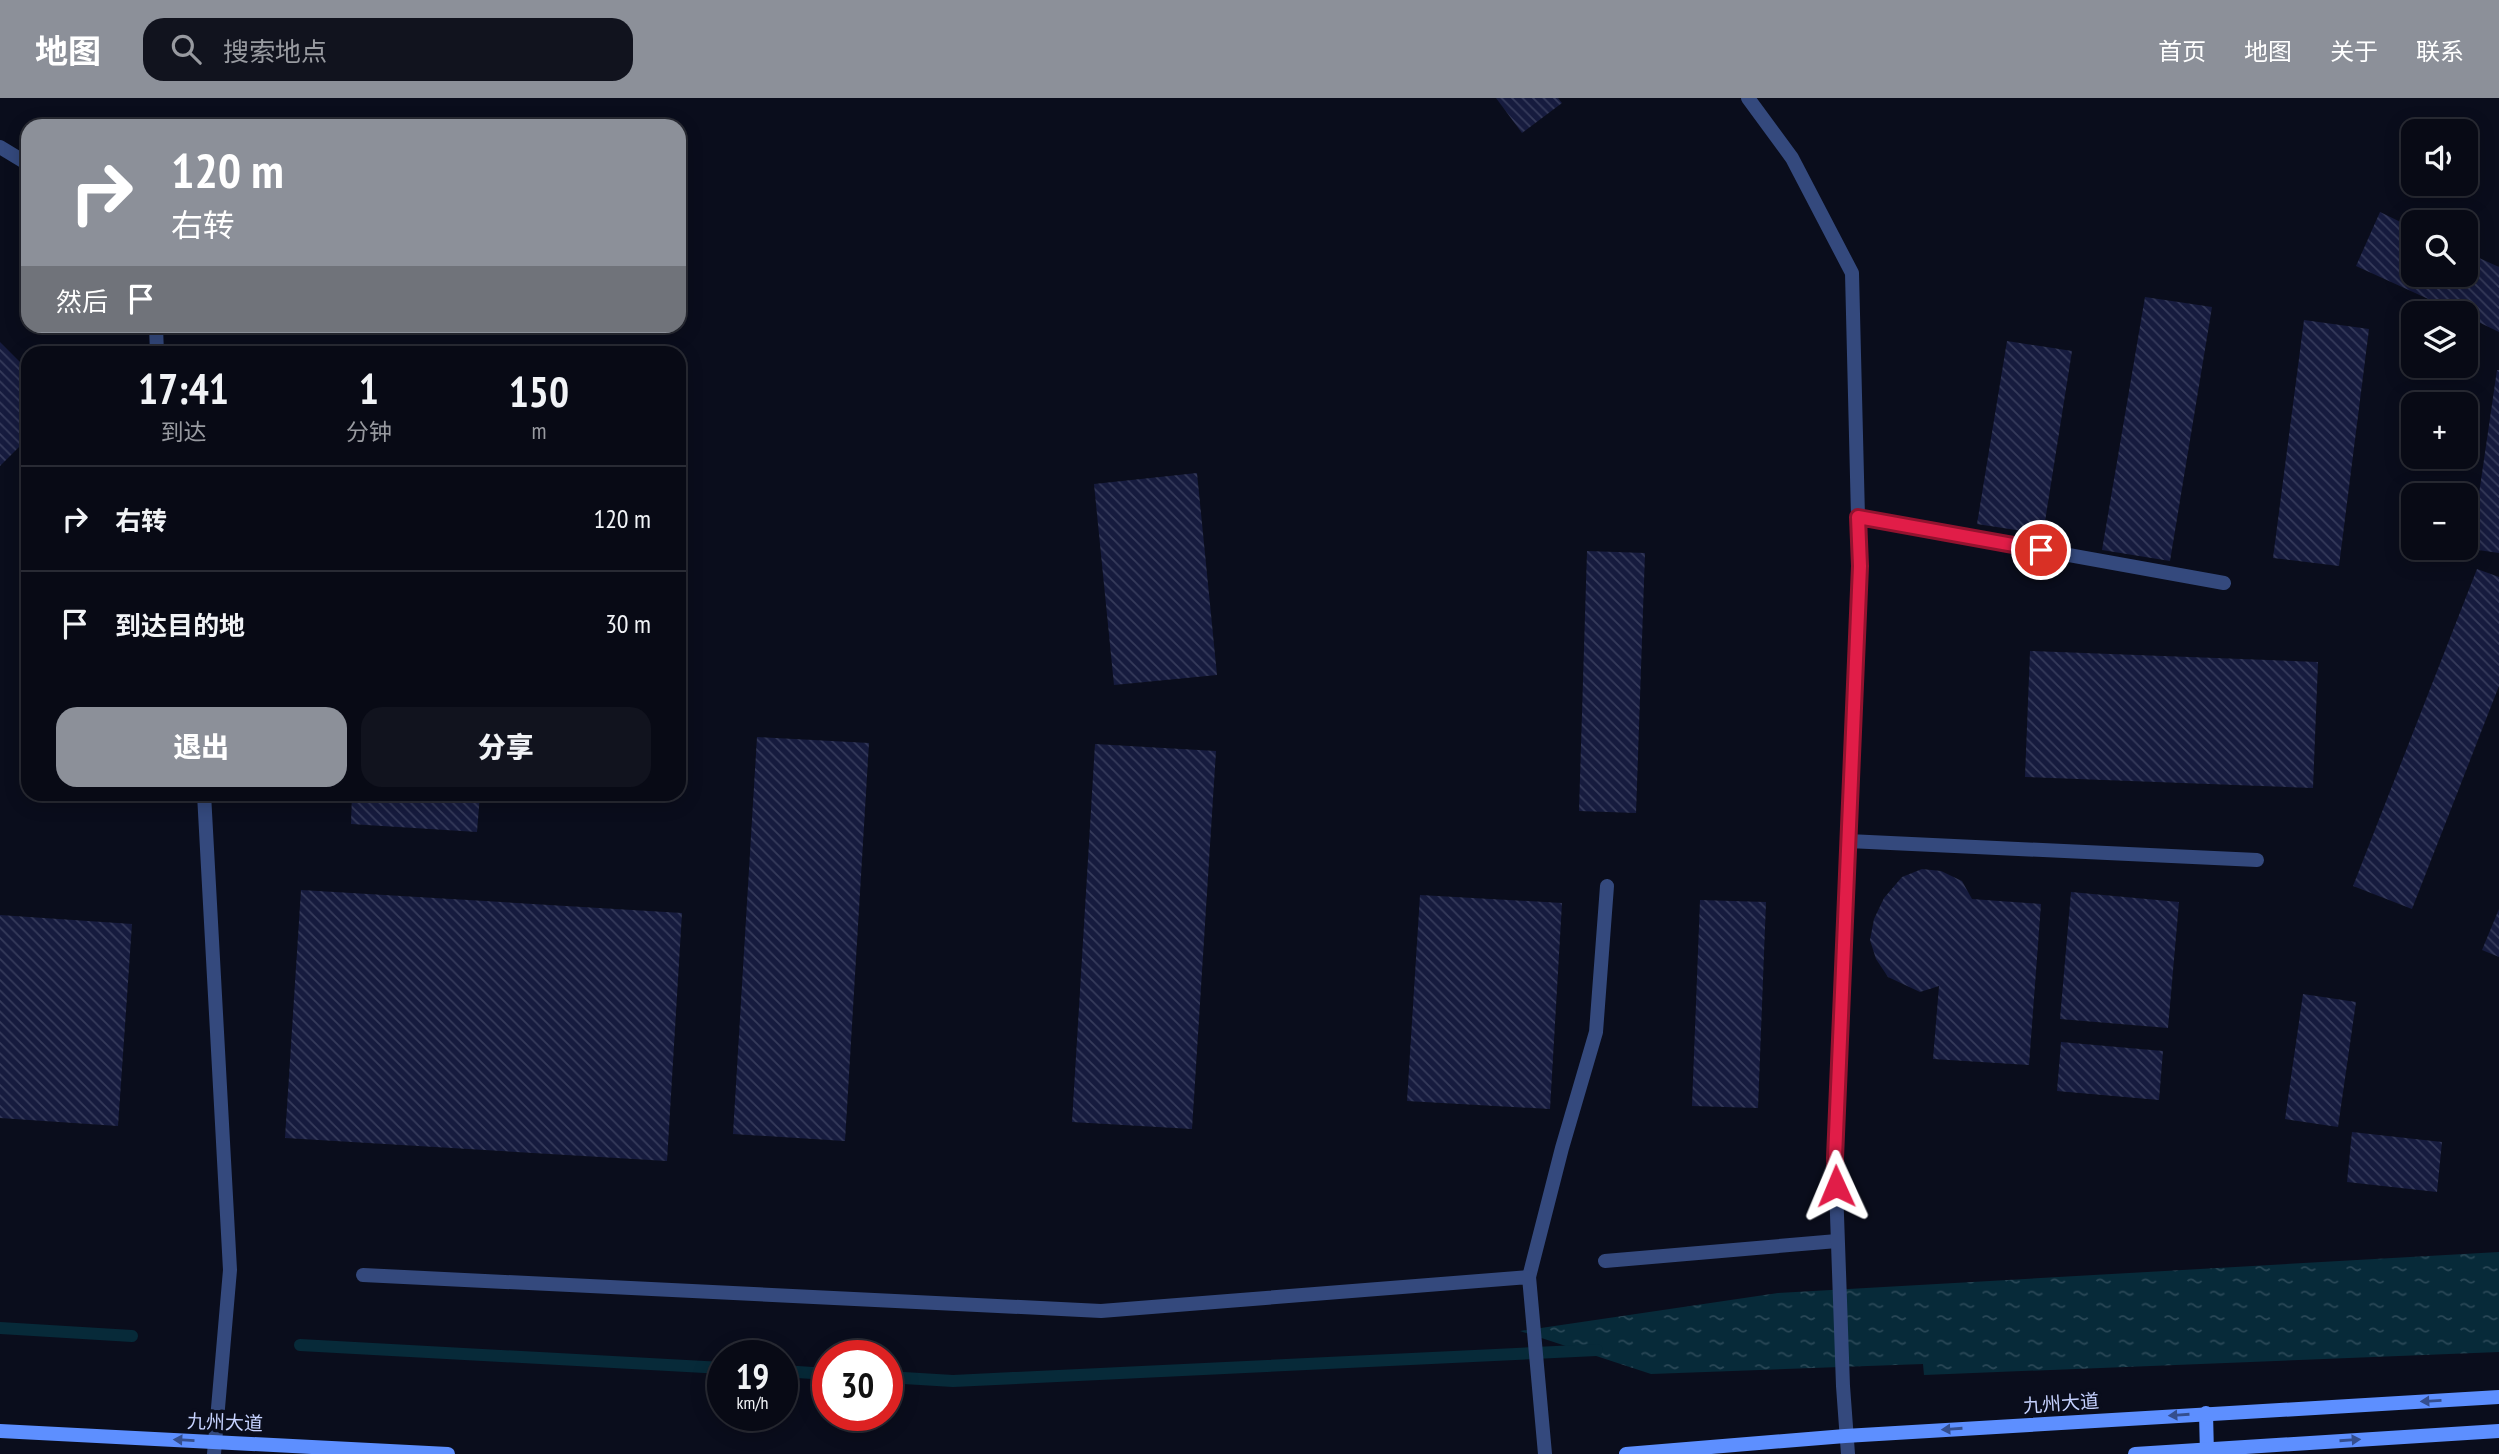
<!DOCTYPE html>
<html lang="zh">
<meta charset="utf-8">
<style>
:root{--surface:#080a15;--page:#11131e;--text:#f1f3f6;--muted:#989aa0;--line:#292b34;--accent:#8c9099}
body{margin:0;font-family:"PT Sans Narrow","Noto Sans SC",sans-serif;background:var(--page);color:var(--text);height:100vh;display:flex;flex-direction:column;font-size:26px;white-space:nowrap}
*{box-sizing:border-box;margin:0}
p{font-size:23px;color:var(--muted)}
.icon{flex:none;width:38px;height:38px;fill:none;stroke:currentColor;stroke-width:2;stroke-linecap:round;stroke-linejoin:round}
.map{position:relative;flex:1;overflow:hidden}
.drawer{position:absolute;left:21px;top:248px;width:665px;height:455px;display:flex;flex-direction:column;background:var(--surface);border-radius:21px;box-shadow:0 4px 18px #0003,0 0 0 2px var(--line)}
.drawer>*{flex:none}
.guide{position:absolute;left:21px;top:21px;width:665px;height:214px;border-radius:21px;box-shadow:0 4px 18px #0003,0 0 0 2px var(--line);background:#8c9099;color:#fff;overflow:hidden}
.tools{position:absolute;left:2401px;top:21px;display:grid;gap:14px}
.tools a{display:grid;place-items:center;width:77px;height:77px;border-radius:14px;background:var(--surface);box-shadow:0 4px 18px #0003,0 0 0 2px var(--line);font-size:35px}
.speed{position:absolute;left:707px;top:1242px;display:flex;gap:14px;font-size:35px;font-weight:700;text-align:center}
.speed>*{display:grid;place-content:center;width:91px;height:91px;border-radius:50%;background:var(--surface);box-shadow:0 4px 18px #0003,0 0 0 2px var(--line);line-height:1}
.speed small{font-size:18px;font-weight:400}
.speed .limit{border:10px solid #d22;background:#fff;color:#111}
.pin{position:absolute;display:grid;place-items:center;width:60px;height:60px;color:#fff;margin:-30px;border:4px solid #fff;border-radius:50%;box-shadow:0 2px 7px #0007}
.me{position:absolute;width:77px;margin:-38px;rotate:359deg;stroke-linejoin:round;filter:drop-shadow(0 0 5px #0008)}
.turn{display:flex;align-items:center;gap:24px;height:147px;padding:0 35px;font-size:32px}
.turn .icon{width:91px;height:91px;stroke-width:2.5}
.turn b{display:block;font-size:49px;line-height:60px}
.then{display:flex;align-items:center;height:66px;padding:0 35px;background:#0003;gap:14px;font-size:26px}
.eta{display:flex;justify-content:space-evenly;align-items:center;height:119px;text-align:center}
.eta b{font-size:42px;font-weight:800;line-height:49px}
.cta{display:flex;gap:14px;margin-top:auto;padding:14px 35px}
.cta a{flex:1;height:80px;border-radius:21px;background:var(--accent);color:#fff;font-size:28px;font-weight:800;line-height:80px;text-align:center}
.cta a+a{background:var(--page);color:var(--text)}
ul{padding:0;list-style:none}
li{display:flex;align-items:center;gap:21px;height:105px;padding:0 35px;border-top:2px solid var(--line)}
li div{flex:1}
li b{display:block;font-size:26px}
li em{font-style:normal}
header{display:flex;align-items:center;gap:42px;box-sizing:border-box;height:98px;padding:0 35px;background:var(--accent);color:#fff}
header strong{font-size:33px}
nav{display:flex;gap:38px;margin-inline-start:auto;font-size:24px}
.search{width:490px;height:63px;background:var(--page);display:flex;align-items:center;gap:18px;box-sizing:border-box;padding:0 24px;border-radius:21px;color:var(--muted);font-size:26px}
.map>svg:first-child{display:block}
</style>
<header>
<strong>地图</strong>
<div class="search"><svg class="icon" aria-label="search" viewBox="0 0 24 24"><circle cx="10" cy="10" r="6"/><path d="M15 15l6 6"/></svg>搜索地点</div>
<nav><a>首页</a><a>地图</a><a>关于</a><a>联系</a></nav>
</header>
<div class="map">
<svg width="2499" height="1356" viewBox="0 0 2499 1356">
<defs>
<pattern id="water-ripples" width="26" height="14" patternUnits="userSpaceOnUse" patternTransform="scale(1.75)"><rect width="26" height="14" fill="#072a39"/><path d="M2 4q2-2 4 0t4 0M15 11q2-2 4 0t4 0" fill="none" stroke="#2a4857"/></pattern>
<pattern id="building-back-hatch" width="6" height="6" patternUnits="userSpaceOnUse" patternTransform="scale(1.75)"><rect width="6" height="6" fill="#161b3e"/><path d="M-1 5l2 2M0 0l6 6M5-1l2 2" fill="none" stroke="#363b5b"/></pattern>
</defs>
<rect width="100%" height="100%" fill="#0a0d1c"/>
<!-- water -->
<polygon fill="url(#water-ripples)" points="2499,1154 2499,1254 1924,1277 1923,1266 1651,1276 1520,1233 1778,1195"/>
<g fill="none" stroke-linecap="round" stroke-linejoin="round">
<!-- stream -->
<g stroke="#072a39" stroke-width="12">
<polyline points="0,1230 132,1238"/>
<polyline points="300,1247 723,1270"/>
<polyline points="782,1273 828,1276"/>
<polyline points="887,1279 953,1283 1597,1252"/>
</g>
</g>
<!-- building -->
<g fill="url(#building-back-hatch)">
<polygon points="1496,0 1558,0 1562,5 1522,35"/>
<polygon points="2380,114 2413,130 2413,177 2466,177 2466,154 2499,169 2499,234 2466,218 2466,215 2459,215 2356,168"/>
<polygon points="2145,199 2212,209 2170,463 2102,452"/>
<polygon points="2304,222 2369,231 2339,468 2273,460"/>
<polygon points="2007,243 2072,253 2043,436 1977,426"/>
<polygon points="0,244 28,272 28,340 0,368"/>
<polygon points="2497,272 2499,272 2499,455 2471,451"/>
<polygon points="1197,375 1217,577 1114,587 1094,386"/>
<polygon points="1587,453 1645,455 1636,715 1579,713"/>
<polygon points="2477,471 2499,479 2499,588 2412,811 2353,788"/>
<polygon points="2030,553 2318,564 2313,690 2025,679"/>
<polygon points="757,639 869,645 845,1043 733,1036"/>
<polygon points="1095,646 1216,653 1192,1031 1072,1024"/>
<polygon points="352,696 480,696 477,734 351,726"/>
<polygon points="1922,771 1941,773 1962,783 1972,801 2041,806 2029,967 1933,961 1939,888 1920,894 1888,879 1876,861 1870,842 1874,821 1884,800 1902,779"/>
<polygon points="301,792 682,815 667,1063 285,1040"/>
<polygon points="2071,794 2179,804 2168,930 2060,921"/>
<polygon points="1420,797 1562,805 1550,1011 1407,1003"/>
<polygon points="1700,802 1766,804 1758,1010 1692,1008"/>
<polygon points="2499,811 2499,859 2482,852"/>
<polygon points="0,817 132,826 118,1028 0,1020"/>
<polygon points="2303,896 2356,904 2338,1029 2285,1021"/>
<polygon points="2061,944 2163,953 2159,1002 2057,993"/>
<polygon points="2352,1034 2442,1044 2437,1094 2347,1084"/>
</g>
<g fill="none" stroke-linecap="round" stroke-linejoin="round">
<!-- lane -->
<g stroke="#34497d" stroke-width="14">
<polyline points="1748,0 1792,60 1852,175 1858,419 2224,485"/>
<polyline points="1848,743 2257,762"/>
<polyline points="1605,1163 1837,1143"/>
<polyline points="1529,1179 1562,1050 1596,934 1607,788"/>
</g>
<!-- street -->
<g stroke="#34497d" stroke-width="14">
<polyline points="0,49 28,66"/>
<polyline points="156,228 157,256"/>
<polyline points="204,696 230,1172 214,1356"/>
<polyline points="363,1177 1101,1213 1529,1179 1545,1356"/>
<polyline points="1848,1356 1843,1288 1835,1060 1860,468 1858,419"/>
</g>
<!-- secondary -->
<g stroke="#5d8fff" stroke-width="14">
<polyline points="2206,1315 2207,1356"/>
<polyline points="0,1333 448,1356"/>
<polyline points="1626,1356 1845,1338 2499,1299"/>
<polyline points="2135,1356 2499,1333"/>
</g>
</g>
<!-- one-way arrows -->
<defs><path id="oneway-solid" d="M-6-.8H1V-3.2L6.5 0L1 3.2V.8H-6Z" transform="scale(1.75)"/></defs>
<g fill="#344e8e">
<use href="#oneway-solid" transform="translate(2431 1303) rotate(177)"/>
<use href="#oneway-solid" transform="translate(2179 1317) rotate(176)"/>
<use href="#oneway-solid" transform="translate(1952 1331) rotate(176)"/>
<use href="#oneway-solid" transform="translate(184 1342) rotate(-177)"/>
<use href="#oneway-solid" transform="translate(2350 1342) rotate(-4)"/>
</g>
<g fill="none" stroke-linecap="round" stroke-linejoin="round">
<defs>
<polyline id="route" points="1836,1088 1835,1060 1860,468 1858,419 2041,452"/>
</defs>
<!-- route casing -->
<use href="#route" stroke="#92132f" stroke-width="18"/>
<!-- route -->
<use href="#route" stroke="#e11d48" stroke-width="12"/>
</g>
<g text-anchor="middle" stroke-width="7" stroke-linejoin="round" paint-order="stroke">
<!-- street labels -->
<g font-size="19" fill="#c6d2ff" stroke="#0a0d1c">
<text transform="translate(2061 1305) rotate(-4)" y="7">九州大道</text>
<text transform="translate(225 1324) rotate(2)" y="7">九州大道</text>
</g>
</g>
</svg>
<div class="tools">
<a><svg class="icon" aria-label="sound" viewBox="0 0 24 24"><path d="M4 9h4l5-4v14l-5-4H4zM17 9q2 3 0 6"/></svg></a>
<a><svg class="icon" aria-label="search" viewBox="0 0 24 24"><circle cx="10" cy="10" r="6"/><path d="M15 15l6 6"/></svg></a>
<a><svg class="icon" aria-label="layers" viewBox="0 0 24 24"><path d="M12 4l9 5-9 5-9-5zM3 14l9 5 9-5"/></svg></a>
<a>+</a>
<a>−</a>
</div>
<div class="speed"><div>19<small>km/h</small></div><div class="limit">30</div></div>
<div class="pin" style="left:2041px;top:452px;background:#d93025"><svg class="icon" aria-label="arrive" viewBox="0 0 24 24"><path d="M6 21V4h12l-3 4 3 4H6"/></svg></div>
<svg class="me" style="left:1836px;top:1088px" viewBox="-20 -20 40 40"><path d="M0-17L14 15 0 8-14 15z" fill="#e11d48" stroke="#fff" stroke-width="4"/></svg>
<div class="guide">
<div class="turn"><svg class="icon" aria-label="right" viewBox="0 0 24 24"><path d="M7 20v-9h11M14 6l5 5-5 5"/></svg><div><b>120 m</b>右转</div></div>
<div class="then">然后<svg class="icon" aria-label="arrive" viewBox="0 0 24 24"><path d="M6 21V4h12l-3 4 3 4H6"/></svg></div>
</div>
<section class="drawer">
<div class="eta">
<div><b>17:41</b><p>到达</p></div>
<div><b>1</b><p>分钟</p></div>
<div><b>150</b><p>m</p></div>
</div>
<ul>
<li><svg class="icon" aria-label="right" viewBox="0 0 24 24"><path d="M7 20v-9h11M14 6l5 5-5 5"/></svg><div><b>右转</b></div><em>120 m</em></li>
<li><svg class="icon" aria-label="arrive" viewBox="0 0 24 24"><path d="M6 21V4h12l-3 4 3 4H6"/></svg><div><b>到达目的地</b></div><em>30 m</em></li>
</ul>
<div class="cta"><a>退出</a><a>分享</a></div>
</section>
</div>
